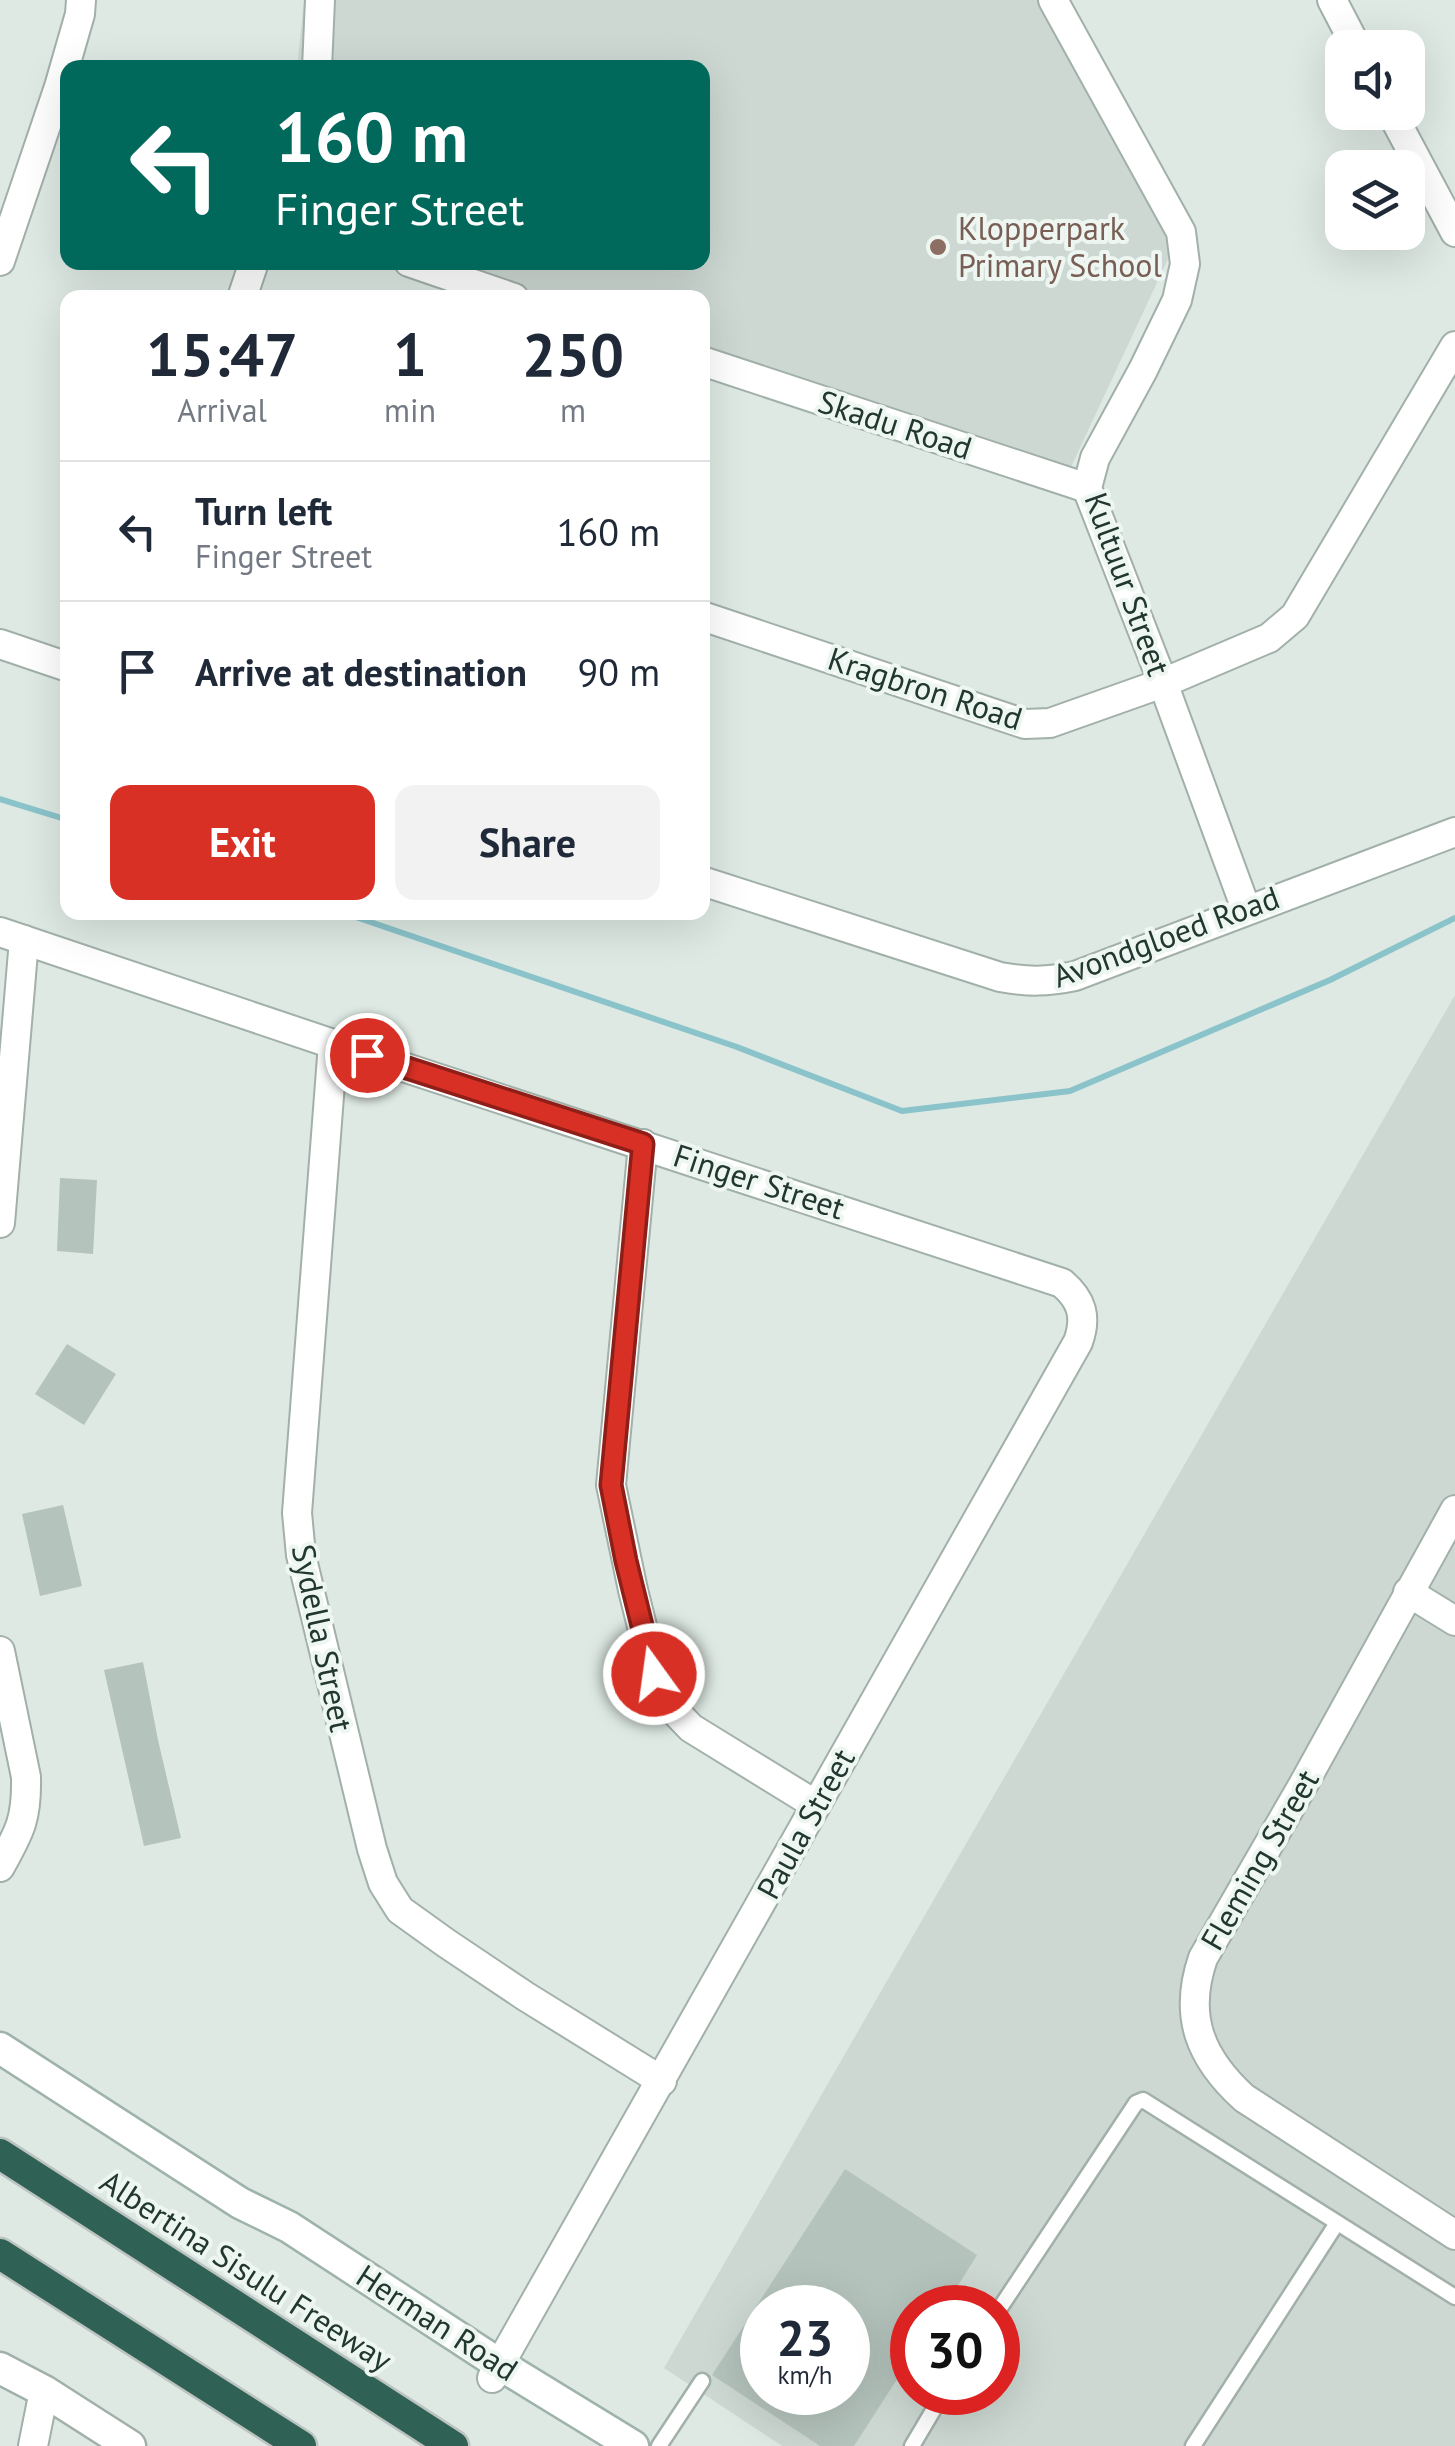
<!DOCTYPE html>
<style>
:root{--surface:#fff;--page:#f2f2f3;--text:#1f2937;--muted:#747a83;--line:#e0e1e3;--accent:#d93025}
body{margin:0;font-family:"PT Sans",sans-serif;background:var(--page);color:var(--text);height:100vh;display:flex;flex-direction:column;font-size:38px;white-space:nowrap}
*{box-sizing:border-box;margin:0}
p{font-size:32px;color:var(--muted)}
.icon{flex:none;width:55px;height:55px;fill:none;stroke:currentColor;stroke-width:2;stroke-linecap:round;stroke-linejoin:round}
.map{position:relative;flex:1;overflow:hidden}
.drawer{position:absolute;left:60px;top:290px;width:650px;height:630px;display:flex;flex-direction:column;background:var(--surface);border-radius:20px;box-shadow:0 10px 40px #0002}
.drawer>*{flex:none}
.top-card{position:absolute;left:60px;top:60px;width:650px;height:210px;border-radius:20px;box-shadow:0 10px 40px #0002;background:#00695c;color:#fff;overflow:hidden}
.buttons{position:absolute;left:1325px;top:30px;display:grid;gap:20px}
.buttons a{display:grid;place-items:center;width:100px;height:100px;border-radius:20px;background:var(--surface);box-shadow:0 10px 40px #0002;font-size:50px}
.speed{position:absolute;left:740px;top:2285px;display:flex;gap:20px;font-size:50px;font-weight:700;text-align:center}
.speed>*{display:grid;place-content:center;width:130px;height:130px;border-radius:50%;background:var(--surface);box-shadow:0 10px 40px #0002;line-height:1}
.speed small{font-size:25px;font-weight:400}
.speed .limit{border:15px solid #d22;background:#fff;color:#111}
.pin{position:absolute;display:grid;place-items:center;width:85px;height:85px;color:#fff;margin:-42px;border:5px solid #fff;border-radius:50%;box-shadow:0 2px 10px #0007}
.me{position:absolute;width:110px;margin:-55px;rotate:346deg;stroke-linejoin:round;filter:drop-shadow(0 0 8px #0008)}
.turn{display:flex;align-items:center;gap:35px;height:210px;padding:0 50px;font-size:45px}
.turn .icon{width:130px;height:130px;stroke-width:2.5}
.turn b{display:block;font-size:70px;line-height:85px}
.eta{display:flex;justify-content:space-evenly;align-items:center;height:170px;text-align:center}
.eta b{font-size:60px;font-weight:700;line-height:70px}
.primary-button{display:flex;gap:20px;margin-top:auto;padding:20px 50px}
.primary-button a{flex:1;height:115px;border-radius:20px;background:var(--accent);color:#fff;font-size:40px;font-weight:700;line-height:115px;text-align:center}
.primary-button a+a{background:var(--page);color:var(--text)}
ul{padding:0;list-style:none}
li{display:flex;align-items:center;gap:30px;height:140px;padding:0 50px;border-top:2px solid var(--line)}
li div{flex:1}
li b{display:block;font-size:38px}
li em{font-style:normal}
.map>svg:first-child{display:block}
</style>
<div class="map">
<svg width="1455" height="2446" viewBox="0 0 1455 2446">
<rect width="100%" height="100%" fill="#dee9e3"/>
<!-- built -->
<g fill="#cdd8d2" fill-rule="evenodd">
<polygon points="304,0 1057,0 1181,231 1065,480 703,353 702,298 545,297 445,263 702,262 702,68 297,68"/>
<path d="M 1455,995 L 1455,2446 L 782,2446 L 664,2368 ZM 762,2308 L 848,2308 L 848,2392 L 762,2392 ZM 912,2308 L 998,2308 L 998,2392 L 912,2392 Z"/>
</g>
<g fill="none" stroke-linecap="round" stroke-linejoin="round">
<!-- stream -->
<g stroke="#8ac3ca" stroke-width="6">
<polyline points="0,799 68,820"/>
<polyline points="341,912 737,1047 902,1111 1070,1091 1330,980 1455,918"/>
</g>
</g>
<!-- building -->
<g fill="#b4c3bc" fill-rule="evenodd">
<polygon points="60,1178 97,1180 93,1254 57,1251"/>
<polygon points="67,1344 116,1374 84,1425 35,1394"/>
<polygon points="63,1505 82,1586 40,1596 22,1514"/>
<polygon points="143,1662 158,1740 181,1838 144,1846 104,1670"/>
<path d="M 845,2169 L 977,2255 L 944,2308 L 912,2308 L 912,2356 L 854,2446 L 820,2446 L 712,2375 ZM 762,2308 L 848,2308 L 848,2392 L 762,2392 Z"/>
</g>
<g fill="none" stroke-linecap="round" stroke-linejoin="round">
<defs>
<g id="service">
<polyline points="998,2311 1132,2109 1136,2103 1143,2100 1455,2297"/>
<polyline points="659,2446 702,2381"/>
<polyline points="912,2446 944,2392"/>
<polyline points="1193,2446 1337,2223"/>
</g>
<g id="minor">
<polyline points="1053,0 1181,232 1185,264 1177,300 1143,370 1095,458 1087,488 1163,683 1246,909"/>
<polyline points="1332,0 1357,48"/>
<polyline points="317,68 320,0"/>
<polyline points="1391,112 1455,232"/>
<polyline points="0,261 59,87 80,14 81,0"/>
<polyline points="409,262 514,298"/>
<polyline points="242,298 254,262"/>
<polyline points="702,361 1087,488"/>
<polyline points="702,616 1025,724 1050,723 1163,683 1269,638 1295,616 1455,346"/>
<polyline points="0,644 68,667"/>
<path d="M 702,881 L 1000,977 C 1029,982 1046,982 1075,976 L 1455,832"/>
<path d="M 0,932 L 333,1044 L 1062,1283 C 1082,1300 1087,1317 1078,1342 L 492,2378"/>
<polyline points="333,1044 297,1513 301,1555 372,1849 383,1883 400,1910 446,1943 525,1996 662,2081"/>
<polyline points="643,1144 611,1485 633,1590 654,1674 667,1703 691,1728 816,1805"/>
<polyline points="0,1223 24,940"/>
<path d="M 1455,1510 L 1303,1785 L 1203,1958 C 1183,2016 1200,2058 1244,2098 L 1455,2235"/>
<polyline points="1408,1592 1455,1621"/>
<path d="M 0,1651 L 26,1777 C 27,1819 20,1831 0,1867"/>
<polyline points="33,2446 44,2391"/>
</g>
<polyline id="tertiary" points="0,2368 44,2391 130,2446"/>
<polyline id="secondary" points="0,2048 240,2203 289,2227 499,2364 633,2446"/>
<g id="motorway">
<polyline points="0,2154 453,2446"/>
<polyline points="0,2254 301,2446"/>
</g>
</defs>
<!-- service casing -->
<use href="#service" stroke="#a2b0aa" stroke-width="19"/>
<!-- minor casing -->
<use href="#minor" stroke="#a2b0aa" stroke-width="32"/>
<!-- tertiary casing -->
<use href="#tertiary" stroke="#a2b0aa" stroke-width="35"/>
<!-- secondary casing -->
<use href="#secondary" stroke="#9eb3ab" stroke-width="35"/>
<!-- motorway casing -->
<use href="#motorway" stroke="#bcc3c1" stroke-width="35"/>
<!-- service -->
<use href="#service" stroke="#fff" stroke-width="14"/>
<!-- minor -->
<use href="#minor" stroke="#fff" stroke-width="28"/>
<!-- tertiary -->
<use href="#tertiary" stroke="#fff" stroke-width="30"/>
<!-- secondary -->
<use href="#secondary" stroke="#fff" stroke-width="30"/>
<!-- motorway -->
<use href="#motorway" stroke="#2f6154" stroke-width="30"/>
</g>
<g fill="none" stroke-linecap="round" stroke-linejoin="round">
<defs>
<polyline id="route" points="367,1055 643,1144 611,1485 626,1561 654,1674"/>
</defs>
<!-- route casing -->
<use href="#route" stroke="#8d1f18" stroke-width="25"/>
<!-- route -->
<use href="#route" stroke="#d93025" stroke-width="18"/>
</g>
<!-- markers -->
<circle fill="#8d6e63" stroke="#eef6f2" stroke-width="4" cx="938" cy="247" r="10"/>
<g text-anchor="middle" stroke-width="8" stroke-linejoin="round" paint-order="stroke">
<!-- education labels -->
<g font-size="32" fill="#785e54" stroke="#eef6f2" text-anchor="start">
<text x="958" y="240">Klopperpark<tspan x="958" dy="37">Primary School</tspan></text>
</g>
<!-- street labels -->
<g font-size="32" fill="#213730" stroke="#eef6f2">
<text transform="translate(895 425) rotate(18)" y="11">Skadu Road</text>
<text transform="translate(1127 584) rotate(70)" y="11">Kultuur Street</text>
<text transform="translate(925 689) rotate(18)" y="11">Kragbron Road</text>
<text transform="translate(1166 937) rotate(-20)" y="11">Avondgloed Road</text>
<text transform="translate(759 1182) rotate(18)" y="11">Finger Street</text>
<text transform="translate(322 1638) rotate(78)" y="11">Sydella Street</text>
<text transform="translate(806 1824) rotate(-61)" y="11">Paula Street</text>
<text transform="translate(1260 1860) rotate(-60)" y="11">Fleming Street</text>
<text transform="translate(246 2271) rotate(33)" y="11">Albertina Sisulu Freeway</text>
<text transform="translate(437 2323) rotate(33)" y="11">Herman Road</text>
</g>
</g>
</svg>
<div class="buttons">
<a><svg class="icon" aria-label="sound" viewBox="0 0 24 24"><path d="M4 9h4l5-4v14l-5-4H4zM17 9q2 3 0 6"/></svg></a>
<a><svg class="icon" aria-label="layers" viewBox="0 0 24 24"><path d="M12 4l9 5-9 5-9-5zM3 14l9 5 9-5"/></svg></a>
</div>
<div class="speed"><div>23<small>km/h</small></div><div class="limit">30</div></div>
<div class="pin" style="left:367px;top:1055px;background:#d93025"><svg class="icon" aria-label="arrive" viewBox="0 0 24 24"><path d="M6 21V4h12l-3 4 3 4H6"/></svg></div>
<svg class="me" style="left:654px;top:1674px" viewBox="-20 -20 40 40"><circle r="17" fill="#d93025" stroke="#fff" stroke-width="3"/><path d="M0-11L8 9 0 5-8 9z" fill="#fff"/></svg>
<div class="top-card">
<div class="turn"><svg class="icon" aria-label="left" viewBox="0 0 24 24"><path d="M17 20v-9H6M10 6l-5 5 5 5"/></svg><div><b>160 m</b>Finger Street</div></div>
</div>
<section class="drawer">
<div class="eta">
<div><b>15:47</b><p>Arrival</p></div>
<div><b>1</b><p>min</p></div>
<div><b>250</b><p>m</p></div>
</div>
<ul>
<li><svg class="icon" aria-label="left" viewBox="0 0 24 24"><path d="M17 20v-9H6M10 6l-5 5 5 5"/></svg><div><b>Turn left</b><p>Finger Street</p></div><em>160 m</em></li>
<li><svg class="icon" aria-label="arrive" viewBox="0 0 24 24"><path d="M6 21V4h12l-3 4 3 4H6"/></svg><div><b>Arrive at destination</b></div><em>90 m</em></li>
</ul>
<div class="primary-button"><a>Exit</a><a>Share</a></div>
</section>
</div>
